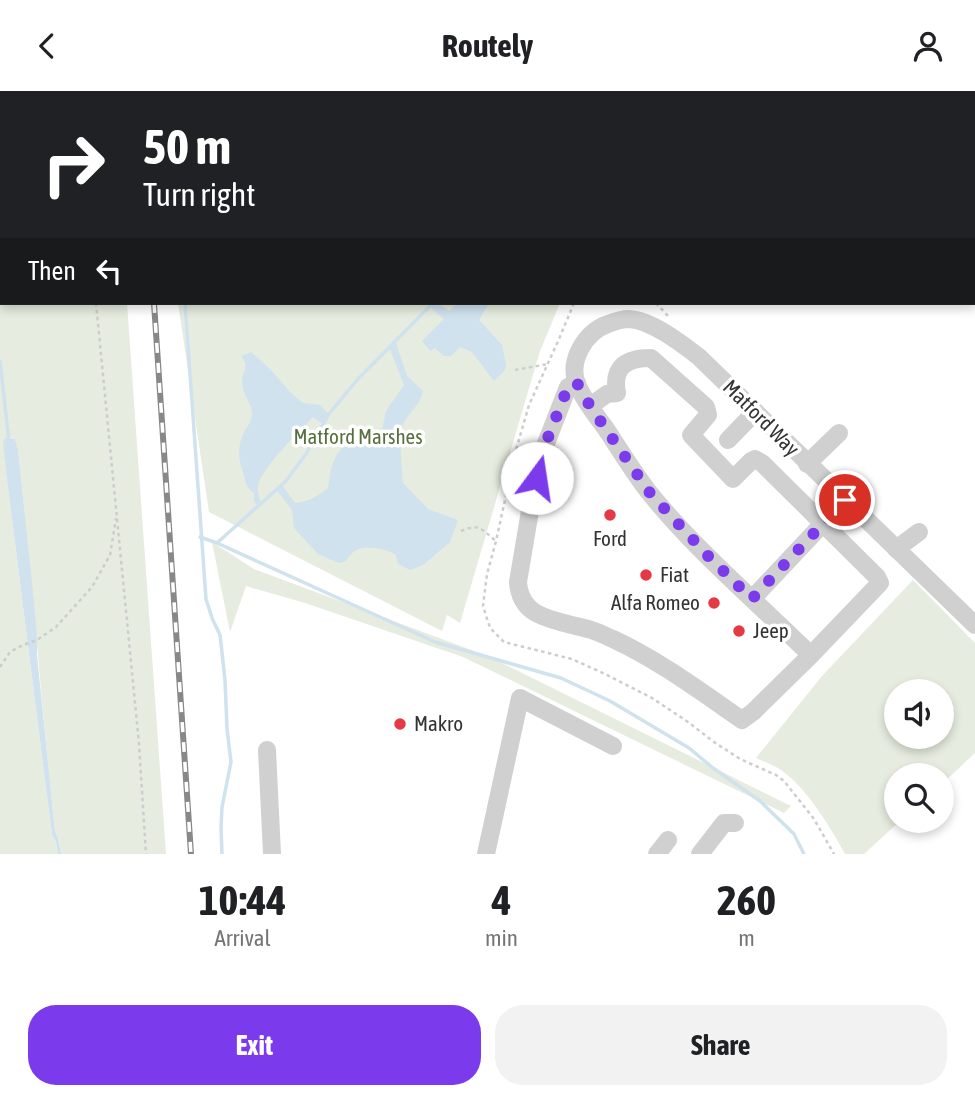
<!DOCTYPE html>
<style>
:root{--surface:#fff;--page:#f2f2f2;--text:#202124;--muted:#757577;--accent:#7c3aed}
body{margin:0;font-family:"Asap Condensed",sans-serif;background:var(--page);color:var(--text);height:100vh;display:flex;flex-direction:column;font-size:26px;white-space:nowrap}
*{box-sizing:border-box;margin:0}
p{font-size:23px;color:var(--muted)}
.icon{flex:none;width:38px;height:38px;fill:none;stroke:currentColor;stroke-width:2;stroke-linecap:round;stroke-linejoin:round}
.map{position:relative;height:763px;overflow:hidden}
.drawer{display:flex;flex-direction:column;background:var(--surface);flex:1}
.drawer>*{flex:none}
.hud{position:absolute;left:0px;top:0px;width:976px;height:214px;box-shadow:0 4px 10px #0003;background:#202124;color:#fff;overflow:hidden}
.fabs{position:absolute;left:884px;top:588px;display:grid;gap:14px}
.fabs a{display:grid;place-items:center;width:70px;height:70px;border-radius:50%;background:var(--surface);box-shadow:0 4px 10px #0003;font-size:35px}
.pin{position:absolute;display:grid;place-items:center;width:60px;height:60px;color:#fff;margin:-30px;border:4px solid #fff;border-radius:50%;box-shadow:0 2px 7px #0007}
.me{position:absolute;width:77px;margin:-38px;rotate:14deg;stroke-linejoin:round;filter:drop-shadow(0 0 5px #0008)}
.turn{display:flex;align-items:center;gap:24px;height:147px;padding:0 28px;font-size:32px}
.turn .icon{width:91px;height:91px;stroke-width:2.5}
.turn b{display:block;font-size:49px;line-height:60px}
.then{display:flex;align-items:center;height:66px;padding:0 28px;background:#0003;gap:14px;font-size:26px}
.eta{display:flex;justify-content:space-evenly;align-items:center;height:119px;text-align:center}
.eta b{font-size:42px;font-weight:700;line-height:49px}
.button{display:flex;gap:14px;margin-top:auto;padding:14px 28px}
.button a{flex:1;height:80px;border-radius:28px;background:var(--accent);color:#fff;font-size:28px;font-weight:700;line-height:80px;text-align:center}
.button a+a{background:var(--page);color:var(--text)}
header{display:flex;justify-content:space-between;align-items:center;height:91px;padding:0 28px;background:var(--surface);font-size:32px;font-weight:700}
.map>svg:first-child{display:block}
</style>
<header><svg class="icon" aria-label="back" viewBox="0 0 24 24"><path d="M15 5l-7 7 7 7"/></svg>Routely<svg class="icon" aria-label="person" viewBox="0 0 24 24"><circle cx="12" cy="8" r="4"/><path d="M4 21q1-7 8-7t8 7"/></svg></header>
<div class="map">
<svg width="975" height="763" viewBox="0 0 975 763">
<rect width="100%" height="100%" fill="#fff"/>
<!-- green -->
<g fill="#e6ecdf" fill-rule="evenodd">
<path d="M 0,0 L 113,0 L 113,2 L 2,2 L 2,212 L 127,212 L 166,763 L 61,763 L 58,747 L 55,740 C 41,613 32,485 18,358 L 15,348 L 6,347 L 8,397 L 52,744 L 56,751 L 58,763 L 0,763 Z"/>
<polygon points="156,0 586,0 587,2 156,2"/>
<polygon points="178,212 560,212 540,260 460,532 447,524 442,540 209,421"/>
<polygon points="212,451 254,478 490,566 791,715 784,722 463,566 305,512 246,495 230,541"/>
<path d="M 913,489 L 975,552 L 975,662 L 942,693 L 942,684 L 896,684 L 896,730 L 900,730 L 864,763 L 845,763 C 831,737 806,696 781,679 C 774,674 764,671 756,667 L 822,585 ZM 896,600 L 942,600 L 942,646 L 896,646 Z"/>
</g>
<!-- water -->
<g fill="#cfe2ee">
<polygon points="231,0 439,0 438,2 230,2"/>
<polygon points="433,212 439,212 449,220 458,212 489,212 479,229 502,254 506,274 505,279 494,290 472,261 460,256 451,265 444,265 435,257 430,260 422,250 444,228 430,216"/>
<path d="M 395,249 L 407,285 L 423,300 C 421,314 408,321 403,334 C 398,346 402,379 403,392 L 428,418 L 458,429 L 450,451 L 423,474 L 410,479 L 398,473 L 396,464 C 388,458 369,455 359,458 C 353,460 349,465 346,470 L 339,472 L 318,463 L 294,437 L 292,419 L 276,398 L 282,394 L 295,412 C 308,411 318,405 328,397 C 331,377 332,366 347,352 L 379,353 L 386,320 L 404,294 L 389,256 Z"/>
<path d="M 251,261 L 270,278 L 291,302 L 303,312 L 320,314 L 329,323 L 323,333 L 313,326 C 298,342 262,376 258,395 C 257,401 259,406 261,411 L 258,415 L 254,410 L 254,402 C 246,397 246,392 244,384 C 239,371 237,359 242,346 C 245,337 253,332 252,321 C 250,310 242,302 242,290 C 243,279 250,275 241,265 Z"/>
<polygon points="6,347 15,348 18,358 30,472 37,544 37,564 55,740 58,747 61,763 58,763 56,751 52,744 8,397 3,350"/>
</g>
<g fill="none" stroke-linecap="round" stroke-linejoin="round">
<!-- stream -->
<g stroke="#cfe2ee" stroke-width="3.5">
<polyline points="741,0 741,2"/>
<polyline points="185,212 206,508 212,527 220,544 225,589 227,638 231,671 222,716 221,736 222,763"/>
<polyline points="0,270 9,351"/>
<polyline points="200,446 217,452 286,390 306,363 329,323 357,289 433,212"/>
<polyline points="217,452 435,551 561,587 610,610 689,657 713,677 760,710 794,743 804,763"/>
</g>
<!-- path -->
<g stroke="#cdcdcd" stroke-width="2.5" stroke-dasharray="3.5 3.5" stroke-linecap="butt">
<polyline points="74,0 74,2"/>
<polyline points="594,0 596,2"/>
<polyline points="96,212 139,653 146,763"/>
<polyline points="574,212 559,248 529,314 516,359 496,450 487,483 483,515 488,531 491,538 504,551 572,568 605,583 652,607 688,631 714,651 740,668 776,684 784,690 814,728 834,763"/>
<polyline points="656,212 668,225"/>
<polyline points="515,279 548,273"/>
<path d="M 461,440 C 480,432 481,438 496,450"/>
<polyline points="0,576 10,561 23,554 37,549 56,536 92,496 110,464 116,427"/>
</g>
<!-- minor -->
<g stroke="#d0d0d0" stroke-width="18">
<path d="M 577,292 L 568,296 L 543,360 L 531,414 L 518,491 C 519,505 524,515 536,522 C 552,531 571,533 588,538 C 597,540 605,545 613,548 C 660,570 700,600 742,629 L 753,621 L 811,564"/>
<path d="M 590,315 L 607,303 L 617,302 C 612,275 627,267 651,267 L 706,316 L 708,324 L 691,344 L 733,388 L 751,370 L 755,368 L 762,372 L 877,486 L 880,492 L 811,564 L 752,508"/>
<polyline points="728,349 755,321"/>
<polyline points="807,373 839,342"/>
<path d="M 845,409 L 752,508 C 716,474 679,439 648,400 C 633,381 620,359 606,338 C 596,324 584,310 577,293 C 568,270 585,241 608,233 C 613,231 623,228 629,228 C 651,229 681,252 699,266 L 975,534"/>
<polyline points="896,458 919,441"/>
<polyline points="267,659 272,763"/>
<polyline points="486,763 520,607 613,655"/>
<polyline points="657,763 668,749"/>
<polyline points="700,763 724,732 735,732"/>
</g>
<!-- major -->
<g stroke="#ababab" stroke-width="23">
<polyline points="944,0 945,2"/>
<polyline points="966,0 967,2"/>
</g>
<defs>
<g id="rail">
<polyline points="130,0 130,2"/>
<polyline points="154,212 191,763"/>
</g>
</defs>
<!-- rail casing -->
<use href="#rail" stroke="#888" stroke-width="6"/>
<!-- rail -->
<use href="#rail" stroke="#fff" stroke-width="3.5" stroke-dasharray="10" stroke-linecap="butt"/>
</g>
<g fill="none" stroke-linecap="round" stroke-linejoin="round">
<!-- route -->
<polyline stroke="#7c3aed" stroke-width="12" stroke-dasharray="0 21.6" points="537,387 543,359 568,296 577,292 590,315 650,402 710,467 752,508 845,409"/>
</g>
<!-- markers -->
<g fill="#e63946" stroke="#fff" stroke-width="2.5">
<circle cx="610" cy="424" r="7"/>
<circle cx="646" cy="484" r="7"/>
<circle cx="714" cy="512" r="7"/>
<circle cx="739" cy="540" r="7"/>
<circle cx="400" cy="633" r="7"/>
</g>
<g text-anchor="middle" stroke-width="7" stroke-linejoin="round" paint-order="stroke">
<!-- street labels -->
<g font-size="21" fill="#333" stroke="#fff">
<text transform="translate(761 327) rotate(45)" y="7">Matford Way</text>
</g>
<!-- park labels -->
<g font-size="21" fill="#56703f" stroke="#fff">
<text x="358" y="353">Matford Marshes</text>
</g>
<!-- poi labels -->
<g font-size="21" fill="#333" stroke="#fff" text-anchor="start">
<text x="610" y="455" text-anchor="middle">Ford</text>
<text x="660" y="491">Fiat</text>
<text x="700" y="519" text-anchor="end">Alfa Romeo</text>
<text x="753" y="547">Jeep</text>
<text x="414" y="640">Makro</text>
</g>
</g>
</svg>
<div class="fabs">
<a><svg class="icon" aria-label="sound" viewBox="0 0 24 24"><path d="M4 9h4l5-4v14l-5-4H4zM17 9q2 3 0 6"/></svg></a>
<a><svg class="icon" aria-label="search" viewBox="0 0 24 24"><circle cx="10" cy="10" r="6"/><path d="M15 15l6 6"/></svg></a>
</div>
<div class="pin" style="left:845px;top:409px;background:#d93025"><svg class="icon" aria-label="arrive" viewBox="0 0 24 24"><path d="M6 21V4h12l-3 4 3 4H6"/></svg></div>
<svg class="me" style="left:537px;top:387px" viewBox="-20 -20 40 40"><circle r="19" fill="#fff"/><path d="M0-13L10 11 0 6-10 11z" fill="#7c3aed"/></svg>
<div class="hud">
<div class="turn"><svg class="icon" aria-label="right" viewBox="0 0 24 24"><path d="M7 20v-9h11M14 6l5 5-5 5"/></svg><div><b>50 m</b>Turn right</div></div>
<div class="then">Then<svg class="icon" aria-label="left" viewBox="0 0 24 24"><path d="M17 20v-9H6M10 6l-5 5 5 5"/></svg></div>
</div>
</div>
<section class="drawer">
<div class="eta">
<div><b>10:44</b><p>Arrival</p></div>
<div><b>4</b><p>min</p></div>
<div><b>260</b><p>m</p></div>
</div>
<div class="button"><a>Exit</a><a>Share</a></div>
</section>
